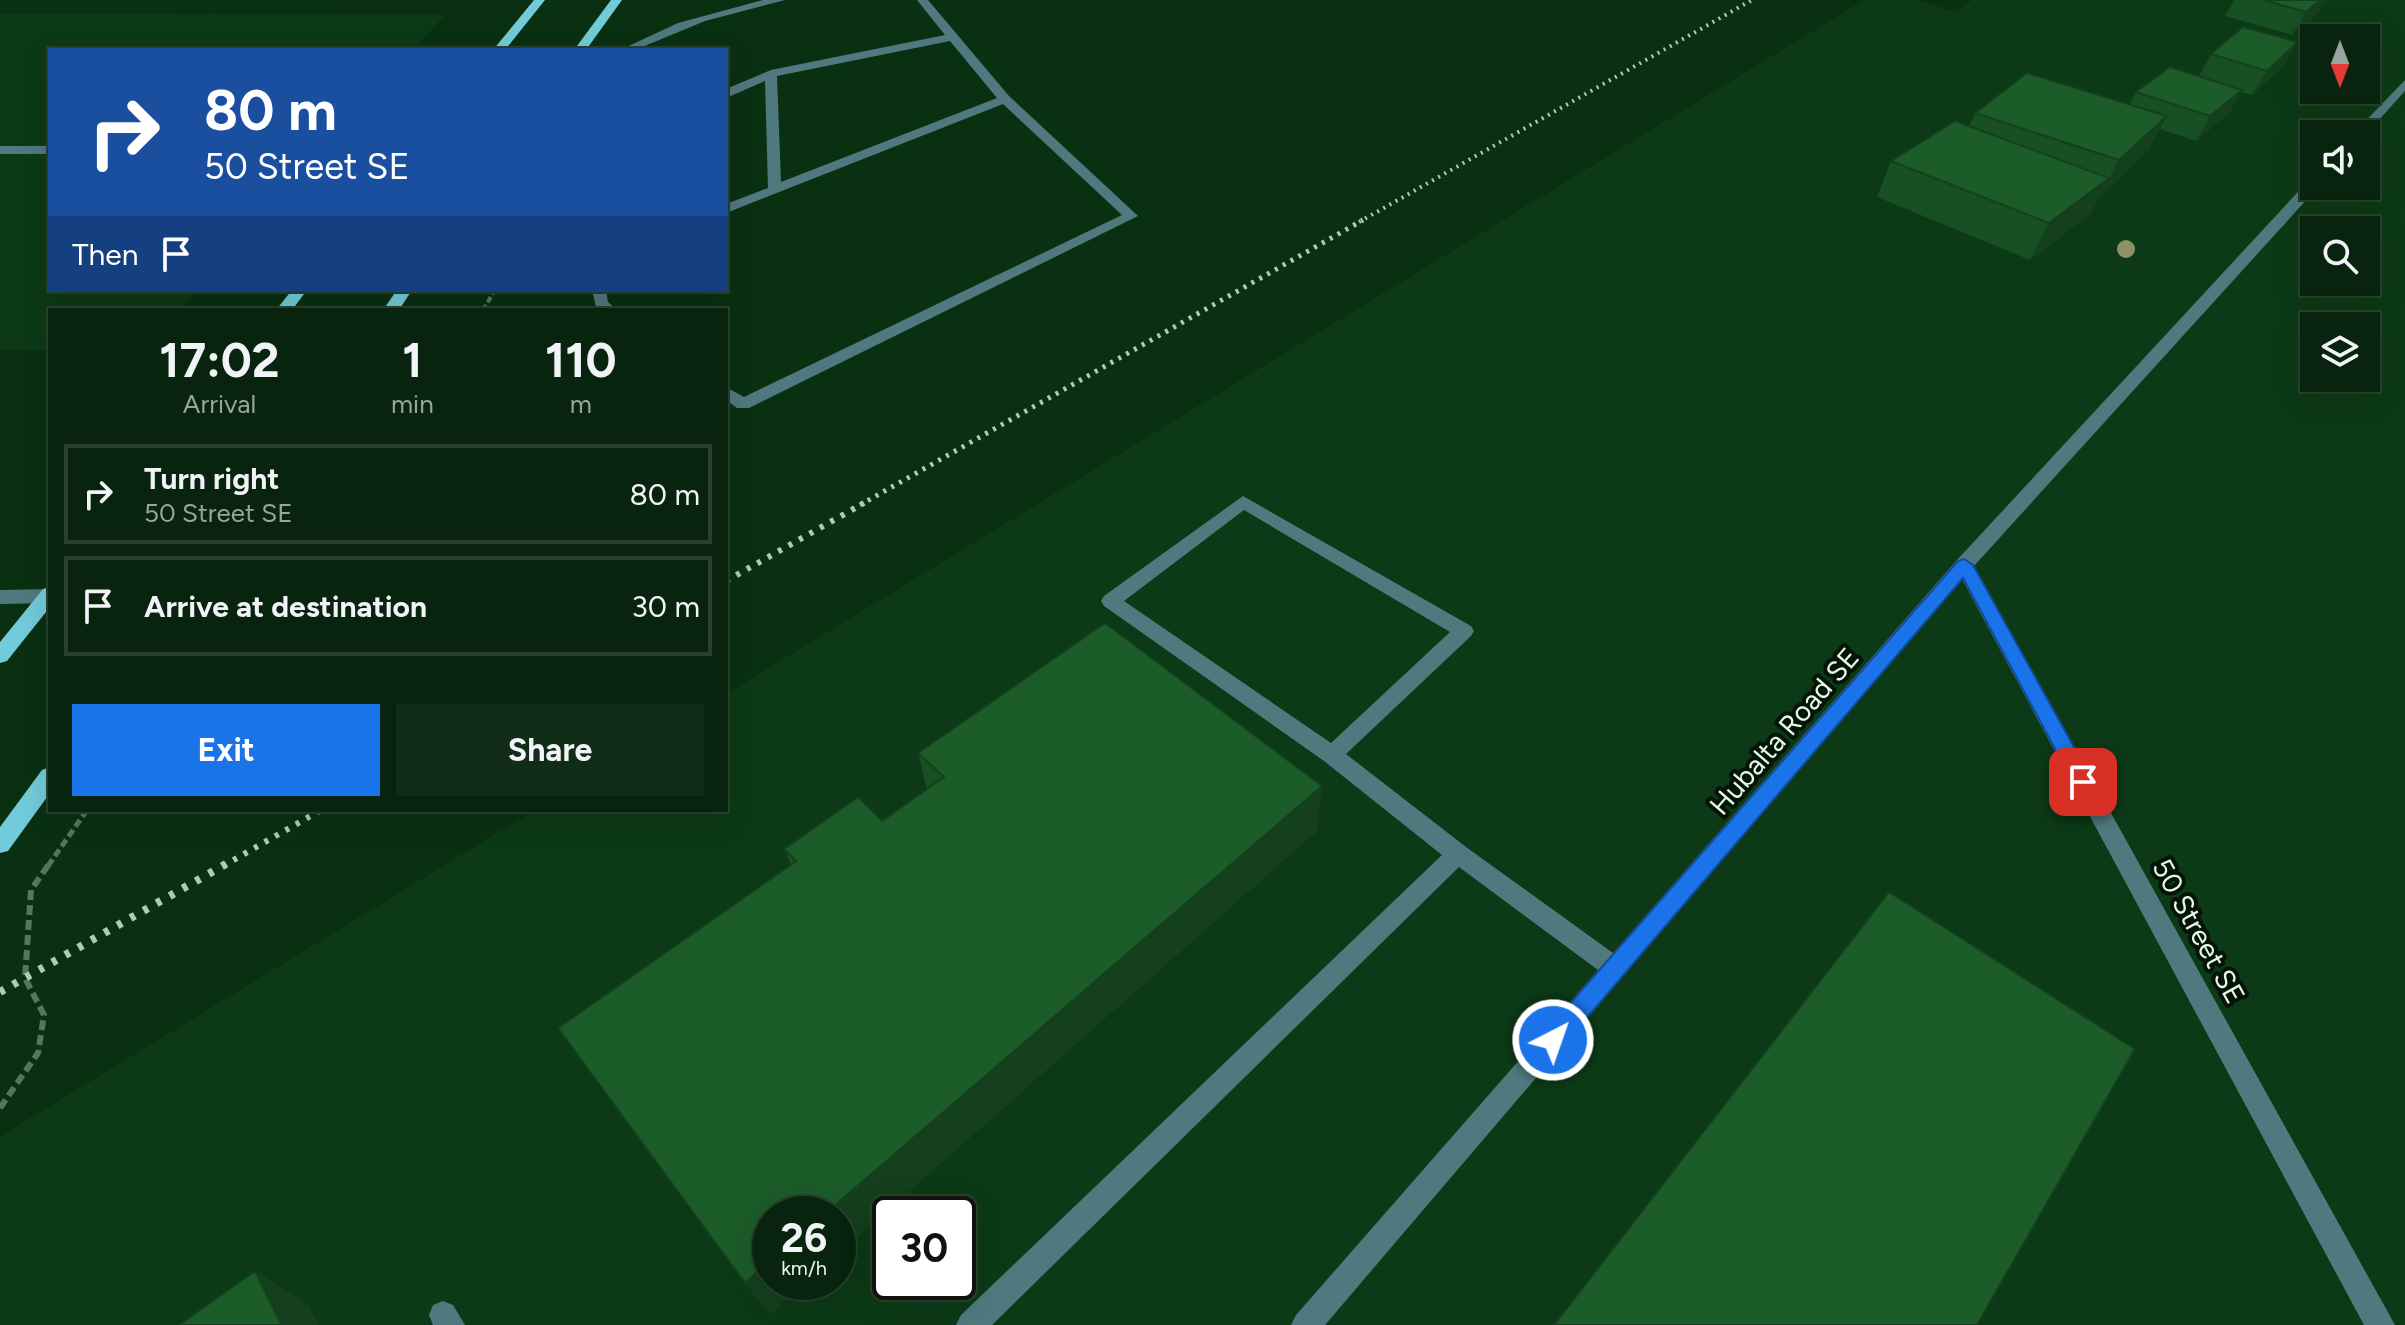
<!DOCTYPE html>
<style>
:root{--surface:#08240e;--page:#112c17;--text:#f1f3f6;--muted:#98a49e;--line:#29412e;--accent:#1a73e8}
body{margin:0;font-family:Figtree,sans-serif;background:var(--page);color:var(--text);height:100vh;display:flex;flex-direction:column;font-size:30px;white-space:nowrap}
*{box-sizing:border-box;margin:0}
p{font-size:26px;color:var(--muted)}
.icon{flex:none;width:44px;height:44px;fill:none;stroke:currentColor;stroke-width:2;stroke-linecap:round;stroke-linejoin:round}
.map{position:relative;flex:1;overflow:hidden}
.drawer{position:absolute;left:48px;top:308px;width:680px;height:504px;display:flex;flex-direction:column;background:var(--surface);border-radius:0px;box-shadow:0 8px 32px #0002,0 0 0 2px var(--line)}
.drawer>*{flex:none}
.guide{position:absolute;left:48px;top:48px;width:680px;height:244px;border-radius:0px;box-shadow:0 8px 32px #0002,0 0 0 2px var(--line);background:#1a4fa0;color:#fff;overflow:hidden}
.needle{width:52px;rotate:180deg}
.buttons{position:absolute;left:2300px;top:24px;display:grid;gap:16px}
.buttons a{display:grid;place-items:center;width:80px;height:80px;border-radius:0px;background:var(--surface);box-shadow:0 8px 32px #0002,0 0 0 2px var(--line);font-size:40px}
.speed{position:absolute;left:752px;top:1196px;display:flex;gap:16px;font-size:40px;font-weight:700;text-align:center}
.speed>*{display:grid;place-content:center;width:104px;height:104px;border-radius:50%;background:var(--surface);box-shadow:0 8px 32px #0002,0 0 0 2px var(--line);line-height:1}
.speed small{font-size:20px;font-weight:400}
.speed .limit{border:4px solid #111;border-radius:12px;background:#fff;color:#111}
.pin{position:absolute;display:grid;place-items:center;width:68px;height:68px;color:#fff;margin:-34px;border-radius:16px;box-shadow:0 4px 12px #0006}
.me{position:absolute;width:88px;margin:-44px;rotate:41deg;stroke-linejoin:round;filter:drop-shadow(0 0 6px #0008)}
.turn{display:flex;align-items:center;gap:28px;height:168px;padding:0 24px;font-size:36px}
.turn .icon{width:104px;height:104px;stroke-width:2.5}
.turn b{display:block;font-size:56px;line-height:68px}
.then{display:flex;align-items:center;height:76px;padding:0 24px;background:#0003;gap:16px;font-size:30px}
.eta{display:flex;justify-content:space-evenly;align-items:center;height:136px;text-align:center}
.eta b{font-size:48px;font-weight:700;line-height:56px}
.button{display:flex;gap:16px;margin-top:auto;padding:16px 24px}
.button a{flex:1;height:92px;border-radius:0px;background:var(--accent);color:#fff;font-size:32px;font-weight:700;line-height:92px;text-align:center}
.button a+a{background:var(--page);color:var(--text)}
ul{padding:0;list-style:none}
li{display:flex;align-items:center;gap:24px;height:100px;margin:0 16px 12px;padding:0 8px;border:4px solid var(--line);border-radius:0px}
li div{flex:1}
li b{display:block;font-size:30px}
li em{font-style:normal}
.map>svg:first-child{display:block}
</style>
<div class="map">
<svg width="2405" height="1325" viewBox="0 0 2405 1325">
<rect width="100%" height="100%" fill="#0a3012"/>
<!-- built -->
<g fill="#0c3a16" fill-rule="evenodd">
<path d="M 1864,0 L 1917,0 L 1956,12 L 1972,0 L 2405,0 L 2405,1325 L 0,1325 L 0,1138 L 9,1131 L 535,810 L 726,810 L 726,694 ZM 2314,38 L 2366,38 L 2366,90 L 2314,90 ZM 2314,134 L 2366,134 L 2366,186 L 2314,186 ZM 2314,230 L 2366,230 L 2366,282 L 2314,282 ZM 2314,326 L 2366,326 L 2366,378 L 2314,378 ZM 770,1214 L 838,1214 L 838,1282 L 770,1282 ZM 890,1214 L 958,1214 L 958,1282 L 890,1282 Z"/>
<polygon points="0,14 445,15 413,50 50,50 50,290 197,290 179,310 50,310 50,350 0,350"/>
</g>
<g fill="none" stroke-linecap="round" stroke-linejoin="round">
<!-- path-far2 -->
<polyline stroke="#55765b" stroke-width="4" stroke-dasharray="6 3" stroke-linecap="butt" points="483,310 495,290"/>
<!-- path-far1 -->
<polyline stroke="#55765b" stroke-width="5" stroke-dasharray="8 4" stroke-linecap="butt" points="48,866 87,810"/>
<!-- path -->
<polyline stroke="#55765b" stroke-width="6" stroke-dasharray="10 5" stroke-linecap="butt" points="0,1108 38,1053 44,1015 25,978 31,890 49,864"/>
<!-- minor -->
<g fill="#50797f" fill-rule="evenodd">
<polygon points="763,0 785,0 705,21 635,50 620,50 678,23"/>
<path d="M 917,0 L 928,0 L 1009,96 L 1138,216 L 749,408 L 737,408 L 726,400 L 726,387 L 744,397 L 1122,215 L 1003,104 L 726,213 L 726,204 L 768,188 L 765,81 L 726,98 L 726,89 L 771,70 L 945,35 ZM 950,41 L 997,98 L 781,182 L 777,76 Z"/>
<polygon points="2405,80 2405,91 2366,134 2353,134"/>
<rect x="0" y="146" width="50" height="8"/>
<path d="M 2314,179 L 2314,186 L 2319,186 L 1974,566 L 2395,1325 L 2364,1325 L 1962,579 L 1325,1325 L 1291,1325 L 1296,1315 L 1598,970 L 1459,867 L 992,1325 L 956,1325 L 961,1315 L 1442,855 L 1324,761 L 1104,606 L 1101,601 L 1104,596 L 1243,496 L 1471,626 L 1474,631 L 1471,636 L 1346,754 L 1466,847 L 1613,953 L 1957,560 L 2309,180 ZM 1244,510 L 1450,632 L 1331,743 L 1124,601 Z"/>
<polygon points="592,290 606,290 608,302 617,310 596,307"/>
<polygon points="50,589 50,603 0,604 0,590"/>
<polygon points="443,1301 453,1305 465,1325 433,1325 429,1315 433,1305"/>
</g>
<!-- major -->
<g fill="#71cbd8" fill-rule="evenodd">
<polygon points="534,0 545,0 505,50 493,50"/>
<polygon points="611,0 622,0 586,50 574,50"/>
<polygon points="292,290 307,290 292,310 276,310"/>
<polygon points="397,290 412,290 399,310 383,310"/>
<polygon points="50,587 50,607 7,661 0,663 0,642 43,589"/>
<polygon points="50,767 50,793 8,851 0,853 0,827 42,770"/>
</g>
<!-- rail-far3 -->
<polyline stroke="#b0cab4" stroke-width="4" stroke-dasharray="2 5" stroke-linecap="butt" points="1359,222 1752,0"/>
<!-- rail-far2 -->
<polyline stroke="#b0cab4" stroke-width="5" stroke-dasharray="3 6" stroke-linecap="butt" points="860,505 1363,220"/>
<!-- rail-far1 -->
<g stroke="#b0cab4" stroke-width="6" stroke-dasharray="4 8" stroke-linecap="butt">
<polyline points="726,581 864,503"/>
<polyline points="223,866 321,810"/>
</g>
<!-- rail -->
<polyline stroke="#b0cab4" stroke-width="8" stroke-dasharray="5 10" stroke-linecap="butt" points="0,992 226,864"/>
</g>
<!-- trees -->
<circle fill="#8e9163" cx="2126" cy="249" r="9"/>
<!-- wall -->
<g fill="#184f23">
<polygon points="2234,0 2325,0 2314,17 2292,35 2225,16"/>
<polygon points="2211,54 2283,67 2252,95 2241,92 2228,114 2196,141 2160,129 2147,152 2099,197 2089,215 2030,260 1877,197 1891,161 1969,127 1975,113 2129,105 2136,92 2199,76"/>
<polygon points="918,753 1317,831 838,1254 838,1214 770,1314 745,1283 791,865 784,849 882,821 927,789"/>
</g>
<!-- shaded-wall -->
<g fill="#14401d">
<polygon points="2321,0 2325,0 2314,17 2292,35 2306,12"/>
<polygon points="2298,42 2283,67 2252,95 2267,71"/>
<polygon points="2242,90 2228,114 2196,141 2210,116"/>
<polygon points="2167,116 2147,152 2099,197 2119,160"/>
<polygon points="2109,178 2089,215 2030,260 2049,223"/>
<polygon points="1322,786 1317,831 838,1254 838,1214 825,1214"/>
<polygon points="770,1261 770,1282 806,1282 770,1314 745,1283"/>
<polygon points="255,1271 307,1303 319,1325 282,1325"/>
</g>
<!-- building -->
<g fill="#1c5c29" stroke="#14401d" stroke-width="2">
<polygon points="2264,0 2321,0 2306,12"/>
<polygon points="2243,27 2298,42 2267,71 2211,54"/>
<polygon points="2170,67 2242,90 2210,116 2136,92"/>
<polygon points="2027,73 2167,116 2119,160 1975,113"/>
<polygon points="1955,121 2109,178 2049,223 1891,161"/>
<polygon points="1105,623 1322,786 825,1214 770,1214 770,1261 745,1283 558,1028 796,861 784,849 858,797 882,821 944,777 918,753"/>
<polygon points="1889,892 2135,1049 1977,1325 1554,1325"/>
<polygon points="255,1271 282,1325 179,1325"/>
</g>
<!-- route -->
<polygon fill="#1a73e8" stroke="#114b97" stroke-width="2" points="1964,559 1973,565 2090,776 2093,782 2090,788 2076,788 1963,578 1561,1048 1553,1051 1545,1048 1542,1040 1545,1032 1958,561"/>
<g text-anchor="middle" stroke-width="8" stroke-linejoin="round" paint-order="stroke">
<!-- street labels -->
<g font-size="28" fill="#e5fae7" stroke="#061408">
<text transform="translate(1784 731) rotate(-49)" y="10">Hubalta Road SE</text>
<text transform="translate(2199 931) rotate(61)" y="10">50 Street SE</text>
</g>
</g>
</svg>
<div class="buttons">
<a><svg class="needle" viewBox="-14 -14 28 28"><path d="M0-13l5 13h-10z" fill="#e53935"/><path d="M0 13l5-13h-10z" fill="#98a49e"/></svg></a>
<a><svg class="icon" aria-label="sound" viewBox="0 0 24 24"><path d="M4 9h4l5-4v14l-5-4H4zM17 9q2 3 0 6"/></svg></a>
<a><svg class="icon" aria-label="search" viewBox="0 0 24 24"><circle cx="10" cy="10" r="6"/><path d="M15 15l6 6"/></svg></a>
<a><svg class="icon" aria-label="layers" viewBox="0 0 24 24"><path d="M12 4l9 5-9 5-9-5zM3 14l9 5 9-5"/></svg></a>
</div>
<div class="speed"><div>26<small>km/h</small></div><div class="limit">30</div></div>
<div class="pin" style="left:2083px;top:782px;background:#d93025"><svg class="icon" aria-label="arrive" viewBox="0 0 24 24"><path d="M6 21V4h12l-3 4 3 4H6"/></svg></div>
<svg class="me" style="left:1553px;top:1040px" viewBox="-20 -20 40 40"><circle r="17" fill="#1a73e8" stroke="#fff" stroke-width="3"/><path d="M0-11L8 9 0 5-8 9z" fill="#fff"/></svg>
<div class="guide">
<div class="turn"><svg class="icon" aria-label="right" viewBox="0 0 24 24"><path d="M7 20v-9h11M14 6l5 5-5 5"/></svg><div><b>80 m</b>50 Street SE</div></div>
<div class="then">Then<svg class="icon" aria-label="arrive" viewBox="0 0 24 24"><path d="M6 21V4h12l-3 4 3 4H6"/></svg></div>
</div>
<section class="drawer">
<div class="eta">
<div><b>17:02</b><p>Arrival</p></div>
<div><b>1</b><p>min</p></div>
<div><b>110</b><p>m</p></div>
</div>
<ul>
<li><svg class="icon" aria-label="right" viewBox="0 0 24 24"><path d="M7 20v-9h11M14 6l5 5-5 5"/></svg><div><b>Turn right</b><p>50 Street SE</p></div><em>80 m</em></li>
<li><svg class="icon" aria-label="arrive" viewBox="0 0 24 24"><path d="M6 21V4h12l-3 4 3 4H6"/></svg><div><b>Arrive at destination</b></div><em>30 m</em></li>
</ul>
<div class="button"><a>Exit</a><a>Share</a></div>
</section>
</div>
